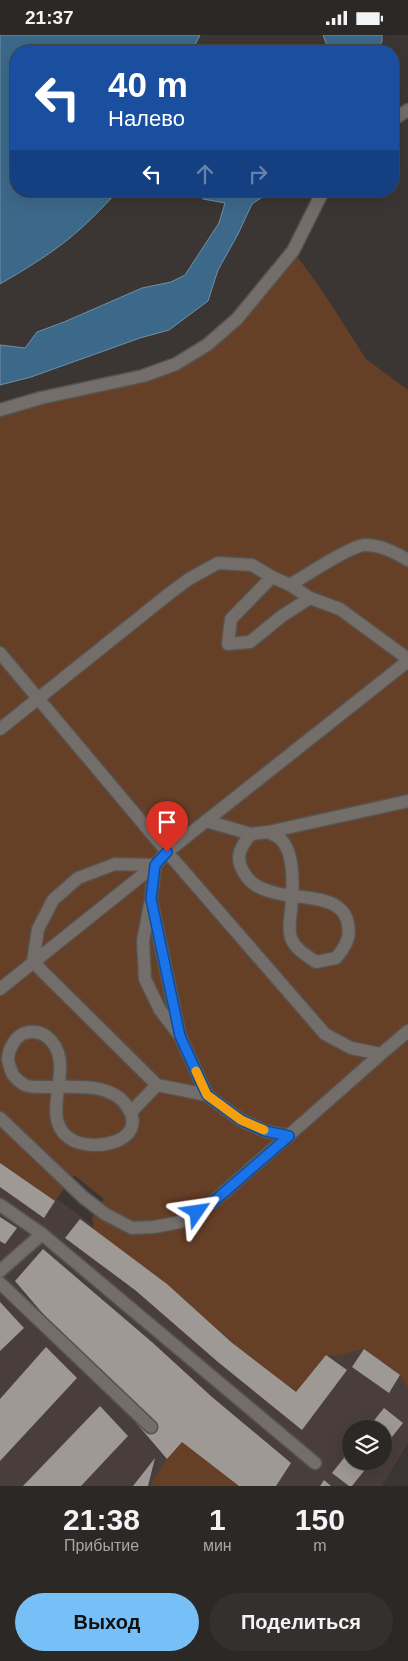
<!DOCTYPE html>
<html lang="ru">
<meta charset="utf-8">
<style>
:root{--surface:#2c2826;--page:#34302e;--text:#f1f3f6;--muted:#a6a6a7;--line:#484443;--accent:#76c0f7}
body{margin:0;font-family:Helvetica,sans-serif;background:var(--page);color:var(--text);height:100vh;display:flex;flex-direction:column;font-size:19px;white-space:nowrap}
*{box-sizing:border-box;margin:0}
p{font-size:16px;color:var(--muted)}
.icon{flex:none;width:28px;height:28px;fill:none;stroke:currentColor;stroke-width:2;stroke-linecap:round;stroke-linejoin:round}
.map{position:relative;height:1451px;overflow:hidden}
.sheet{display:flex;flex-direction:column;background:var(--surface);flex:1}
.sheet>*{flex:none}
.banner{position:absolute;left:10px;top:10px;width:389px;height:152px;border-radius:20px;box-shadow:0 5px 20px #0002,0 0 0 1px var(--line);background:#1a4fa0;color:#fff;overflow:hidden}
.buttons{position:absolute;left:342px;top:1385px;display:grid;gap:10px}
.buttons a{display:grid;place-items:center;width:50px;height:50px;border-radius:50%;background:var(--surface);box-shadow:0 5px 20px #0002,0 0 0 1px var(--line);font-size:25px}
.pin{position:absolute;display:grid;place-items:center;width:42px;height:42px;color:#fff;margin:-51px -21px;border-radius:50% 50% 50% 0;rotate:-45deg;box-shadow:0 0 5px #0007}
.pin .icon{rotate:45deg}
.me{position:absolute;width:55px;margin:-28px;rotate:58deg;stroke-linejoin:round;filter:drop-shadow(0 0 4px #0008)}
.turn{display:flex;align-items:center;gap:18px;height:105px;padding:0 15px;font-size:22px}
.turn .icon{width:65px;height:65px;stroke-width:2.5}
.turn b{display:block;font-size:35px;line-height:42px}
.lanes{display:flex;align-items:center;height:48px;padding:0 15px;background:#0003;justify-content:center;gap:25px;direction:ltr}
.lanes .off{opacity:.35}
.eta{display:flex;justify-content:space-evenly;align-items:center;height:85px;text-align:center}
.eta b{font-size:30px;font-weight:700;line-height:35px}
.button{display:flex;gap:10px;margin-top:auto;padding:10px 15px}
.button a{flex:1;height:58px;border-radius:30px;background:var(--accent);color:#111;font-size:20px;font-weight:700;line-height:58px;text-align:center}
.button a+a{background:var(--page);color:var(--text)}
.status{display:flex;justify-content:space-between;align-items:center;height:35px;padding:0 25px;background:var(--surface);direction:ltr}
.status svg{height:14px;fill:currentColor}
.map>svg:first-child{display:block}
</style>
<div class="status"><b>21:37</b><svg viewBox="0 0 49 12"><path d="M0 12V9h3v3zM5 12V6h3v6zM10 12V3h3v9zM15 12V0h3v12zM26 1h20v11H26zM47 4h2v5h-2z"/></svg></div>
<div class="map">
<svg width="408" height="1451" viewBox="0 0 408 1451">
<rect width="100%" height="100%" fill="#3b3633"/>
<!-- built -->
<path fill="#493e39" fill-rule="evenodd" d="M 0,1121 L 295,1342 L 337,1298 L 408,1335 L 408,1408 L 382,1451 L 0,1451 ZM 351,1394 L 384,1394 L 384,1426 L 351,1426 Z"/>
<!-- green -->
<g fill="#663f27">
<polygon points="293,216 321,254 366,324 408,355 408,1353 400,1340 364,1314 335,1321 326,1320 296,1357 231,1307 167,1249 94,1195 92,1183 104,1164 74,1140 55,1166 0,1128 0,375 143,341 207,310"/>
<polygon points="182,1407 239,1451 150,1451 167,1424"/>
</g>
<!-- water -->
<g fill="#3c698a" stroke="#718fa6">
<path d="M 0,0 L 200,0 L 192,16 L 16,16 L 16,156 L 118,156 C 103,172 88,188 71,202 C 49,220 24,235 0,249 Z"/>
<polygon points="323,0 382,0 382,7 373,16 329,16"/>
<polygon points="202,156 271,156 252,169 238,199 218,235 208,266 169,295 140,303 31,342 0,350 0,310 25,313 37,297 64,287 142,253 171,247 185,240 219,188 225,168 203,164"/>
</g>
<!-- building -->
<g fill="#9f9996">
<polygon points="0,1128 55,1166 44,1183 0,1152"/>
<polygon points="0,1182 17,1193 5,1209 0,1206"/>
<polygon points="80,1184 167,1249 231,1307 296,1357 326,1320 347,1335 302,1395 218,1327 135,1255 65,1203"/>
<polygon points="43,1214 153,1308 212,1362 291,1428 276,1451 239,1451 182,1407 167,1424 15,1246"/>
<polygon points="0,1267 24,1293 0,1316"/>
<polygon points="46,1312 77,1343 0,1426 0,1364"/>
<polygon points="364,1314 400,1340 389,1358 352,1332"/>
<polygon points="100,1371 128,1401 81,1451 23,1451"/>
<polygon points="384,1373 403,1388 384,1412 384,1394 367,1394"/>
<polygon points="351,1414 351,1426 372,1426 352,1451 349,1451 332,1438"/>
<polygon points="155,1423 148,1451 133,1451"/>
<polygon points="324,1445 331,1451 320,1451"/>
</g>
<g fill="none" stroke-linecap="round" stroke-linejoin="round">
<defs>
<g id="lane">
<polyline points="392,85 408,75"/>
<polyline points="0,375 41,363 143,341 176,329 207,310 237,284 293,216 323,156"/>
<polyline points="272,542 231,584 228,609 250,607 282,581 310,563"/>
<polyline points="290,550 310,563 340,574 408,624"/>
<polyline points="0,618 167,817 325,999 351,1013 381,1019 408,996"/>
<path d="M 0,694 L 170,558 L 189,544 L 218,528 L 252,530 L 272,542 L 290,550 C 303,542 352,510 365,510 C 381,510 394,517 408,525"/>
<polyline points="206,786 251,799 268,797 408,766"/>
<path d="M 251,799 C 242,810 234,821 243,836 C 249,847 256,852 269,856 C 290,865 339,857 347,885 C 352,901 346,911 336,923 L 316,927 C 306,920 295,914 291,903 C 288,894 290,884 291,876 C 293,857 296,814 278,802 C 275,800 271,799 268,797"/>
<polyline points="152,869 179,996"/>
<polyline points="0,954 155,830 167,817 408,626"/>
<path d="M 13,1040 C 11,1036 9,1030 8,1025 C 8,1015 15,1001 25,998 C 32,996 40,997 46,1001 C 81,1028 36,1079 69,1103 C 91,1119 149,1107 128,1073 C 113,1047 73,1052 47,1052 C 40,1052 31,1053 25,1050 C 20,1048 16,1043 13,1040"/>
<polyline points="207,1060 157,1050 33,927 38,894 53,865 78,843 115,829 155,830 151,864 143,906 145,944 160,975 180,1001 207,1060 241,1085 265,1096 289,1101"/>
<polyline points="131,1077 157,1050"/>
<polyline points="0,1083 83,1162 105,1179 132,1193 154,1192 180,1187 213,1167 381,1019"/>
<polyline points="0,1170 42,1199 315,1428"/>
<polyline points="0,1236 42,1199"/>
<polyline points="0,1248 151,1392"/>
</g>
</defs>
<!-- lane casing -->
<use href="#lane" stroke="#575350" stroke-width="15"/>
<!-- lane -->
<use href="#lane" stroke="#736e6a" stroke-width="12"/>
</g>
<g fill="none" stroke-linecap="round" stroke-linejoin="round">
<defs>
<polyline id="route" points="167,817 155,830 151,864 180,1001 207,1060 241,1085 265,1096 289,1101 213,1167 197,1177"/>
</defs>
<!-- route casing -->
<use href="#route" stroke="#114b97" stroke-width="12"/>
<!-- route -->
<use href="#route" stroke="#1a73e8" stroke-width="9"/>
<!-- slow -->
<polyline stroke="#f59e0b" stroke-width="9" points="196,1036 207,1060 241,1085 264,1095"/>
</g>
</svg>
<div class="buttons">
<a><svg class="icon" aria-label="layers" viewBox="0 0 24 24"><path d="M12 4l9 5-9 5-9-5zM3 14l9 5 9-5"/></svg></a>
</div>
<div class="pin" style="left:167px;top:817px;background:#d93025"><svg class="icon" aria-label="arrive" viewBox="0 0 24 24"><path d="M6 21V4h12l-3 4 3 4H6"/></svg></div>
<svg class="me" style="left:197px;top:1177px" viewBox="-20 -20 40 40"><path d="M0-17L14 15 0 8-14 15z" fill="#1a73e8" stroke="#fff" stroke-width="4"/></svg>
<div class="banner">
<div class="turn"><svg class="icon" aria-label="left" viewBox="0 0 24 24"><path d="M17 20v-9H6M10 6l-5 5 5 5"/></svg><div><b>40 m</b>Налево</div></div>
<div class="lanes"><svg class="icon" aria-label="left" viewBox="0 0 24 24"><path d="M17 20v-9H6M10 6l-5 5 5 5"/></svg><svg class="icon off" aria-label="ahead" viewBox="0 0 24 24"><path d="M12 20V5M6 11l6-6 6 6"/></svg><svg class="icon off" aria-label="right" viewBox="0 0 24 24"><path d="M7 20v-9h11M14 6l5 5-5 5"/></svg></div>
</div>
</div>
<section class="sheet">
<div class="eta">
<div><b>21:38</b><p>Прибытие</p></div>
<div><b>1</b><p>мин</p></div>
<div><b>150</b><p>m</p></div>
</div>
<div class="button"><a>Выход</a><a>Поделиться</a></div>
</section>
